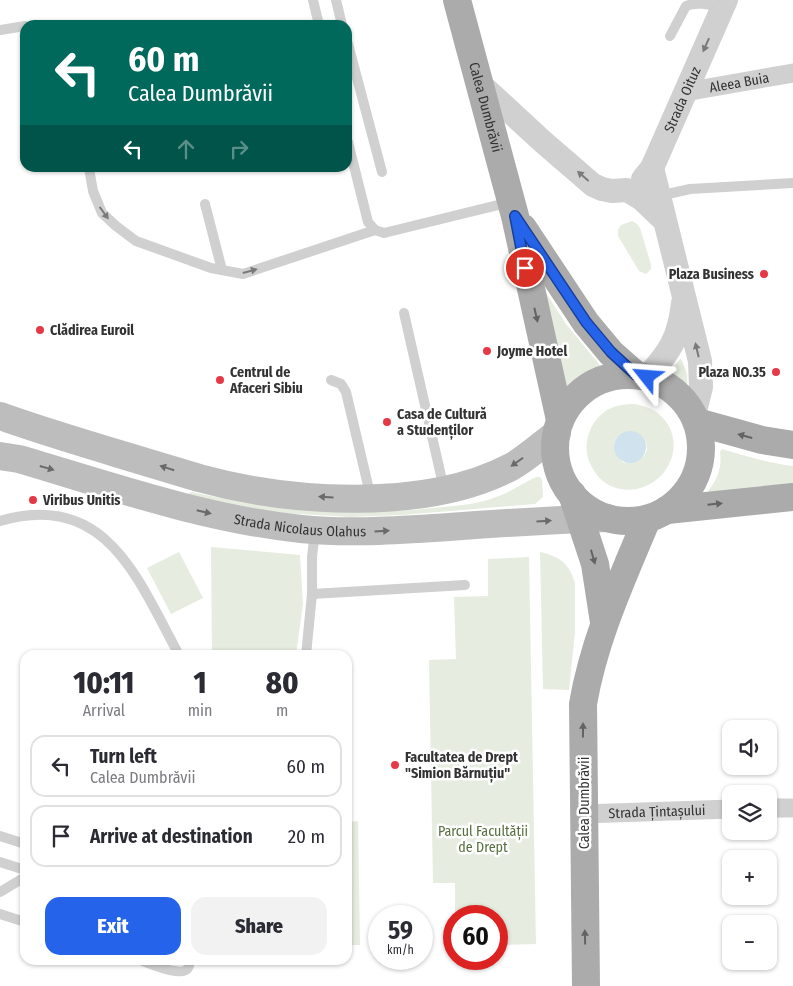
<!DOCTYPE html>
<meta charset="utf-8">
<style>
:root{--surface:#fff;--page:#f2f2f3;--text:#2b2b33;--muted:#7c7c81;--line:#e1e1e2;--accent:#2563eb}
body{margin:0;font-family:"Fira Sans Condensed",sans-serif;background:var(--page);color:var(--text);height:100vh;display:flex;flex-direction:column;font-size:19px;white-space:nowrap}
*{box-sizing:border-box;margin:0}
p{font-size:16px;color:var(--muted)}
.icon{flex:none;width:28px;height:28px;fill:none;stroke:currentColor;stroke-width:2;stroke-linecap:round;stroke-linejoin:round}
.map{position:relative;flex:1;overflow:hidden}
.panel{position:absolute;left:20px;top:650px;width:332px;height:315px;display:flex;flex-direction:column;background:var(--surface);border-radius:15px;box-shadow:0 1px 4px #0004}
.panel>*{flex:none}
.hud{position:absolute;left:20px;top:20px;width:332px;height:152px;border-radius:15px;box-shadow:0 1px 4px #0004;background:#00695c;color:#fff;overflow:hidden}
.controls{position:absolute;left:722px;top:720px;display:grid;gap:10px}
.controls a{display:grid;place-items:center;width:55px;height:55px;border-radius:10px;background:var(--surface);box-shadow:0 1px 4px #0004;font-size:25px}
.speed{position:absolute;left:368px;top:905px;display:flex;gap:10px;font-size:25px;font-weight:700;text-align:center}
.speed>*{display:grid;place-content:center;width:65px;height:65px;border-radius:50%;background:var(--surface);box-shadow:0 1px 4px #0004;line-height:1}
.speed small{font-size:12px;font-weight:400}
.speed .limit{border:8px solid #d22;background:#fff;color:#111}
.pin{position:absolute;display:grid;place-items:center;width:42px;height:42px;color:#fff;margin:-21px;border:2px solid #fff;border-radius:50%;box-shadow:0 1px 5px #0007}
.me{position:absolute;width:55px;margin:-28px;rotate:298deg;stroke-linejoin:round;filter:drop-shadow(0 0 4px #0008)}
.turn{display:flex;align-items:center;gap:18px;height:105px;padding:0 25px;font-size:22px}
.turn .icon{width:65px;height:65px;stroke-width:2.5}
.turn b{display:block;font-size:35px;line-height:42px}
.lanes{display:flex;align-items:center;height:48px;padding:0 25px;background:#0003;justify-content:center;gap:25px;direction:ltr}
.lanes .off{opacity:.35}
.eta{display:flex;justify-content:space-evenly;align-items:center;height:85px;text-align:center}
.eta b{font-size:30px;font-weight:800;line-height:35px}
.cta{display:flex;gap:10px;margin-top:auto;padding:10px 25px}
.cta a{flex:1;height:58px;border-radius:15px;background:var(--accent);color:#fff;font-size:20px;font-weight:800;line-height:58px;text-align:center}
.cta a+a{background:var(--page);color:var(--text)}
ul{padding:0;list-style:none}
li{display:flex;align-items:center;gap:15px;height:62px;margin:0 10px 8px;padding:0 15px;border:2px solid var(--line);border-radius:15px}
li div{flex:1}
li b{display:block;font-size:19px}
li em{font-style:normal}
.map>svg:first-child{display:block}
</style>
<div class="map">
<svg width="793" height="986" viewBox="0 0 793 986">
<rect width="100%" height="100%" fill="#fff"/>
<!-- green -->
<g fill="#e6ecdf" fill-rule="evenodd">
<polygon points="632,221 636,223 640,228 651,265 651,269 646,274 639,271 618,236 618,230 621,225"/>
<polygon points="544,290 566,324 603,369 602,373 569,388 566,385 540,292"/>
<path d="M 680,359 L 681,359 C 685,367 694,388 679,390 L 665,378 Z"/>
<path d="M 635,404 C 643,406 652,408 659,414 C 694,445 661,500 616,488 C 602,484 592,471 588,458 C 583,440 592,418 609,409 C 617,405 626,404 635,404 ZM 616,438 L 646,442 L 647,450 L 644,456 L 624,463 C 615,456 612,449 616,438 Z"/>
<path d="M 722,449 C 746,456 768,463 793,466 L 793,484 L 709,494 L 708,491 C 718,479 722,467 720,452 Z"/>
<path d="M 536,477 L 540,477 L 542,480 L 543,497 L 535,504 L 402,515 L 349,517 L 282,513 L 232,505 L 188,494 L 191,492 C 271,509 351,517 432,508 C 454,506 476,505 496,497 C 511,492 523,483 536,477 Z"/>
<polygon points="211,547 300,555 303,604 296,655 212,655"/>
<polygon points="179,552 203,598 171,614 147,568"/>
<path d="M 540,552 C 559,556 570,564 575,584 L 575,632 L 569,690 L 543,689 Z"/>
<polygon points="529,557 536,944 496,945 496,916 455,916 455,883 433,883 429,660 456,659 454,597 488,596 488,559"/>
<polygon points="358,821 360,945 348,945 348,822"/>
</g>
<!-- water -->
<circle fill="#cfe2ee" cx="630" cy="447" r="16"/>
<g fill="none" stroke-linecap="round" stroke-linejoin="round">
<!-- service -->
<g stroke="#d0d0d0" stroke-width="10">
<polyline points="313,0 319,25"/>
<polyline points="336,0 342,25"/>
<polyline points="0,30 25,26"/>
<path d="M 670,36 L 686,6 C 698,1 711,5 723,8"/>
<polyline points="348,44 382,172"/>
<polyline points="348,142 368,222 375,230 384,233 510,202"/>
<polyline points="89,168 93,191 102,213 116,226 136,241 211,268 243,274 375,230"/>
<polyline points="659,196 690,189 793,183"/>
<polyline points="205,204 222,270"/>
<polyline points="404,313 444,489"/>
<polyline points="331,380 341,384 346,392 371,498"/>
<path d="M 0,521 C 107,490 138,580 179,655"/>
<polyline points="312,594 465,585"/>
<polyline points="306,655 312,594 312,557 315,531"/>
<polyline points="0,836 25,844"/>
<polyline points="0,862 25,870"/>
<polyline points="0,892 25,877"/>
<polyline points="0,914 25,922"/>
<path d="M 140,960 C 149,963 182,978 188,968 C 190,966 189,963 190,960"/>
</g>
<!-- minor -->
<g stroke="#d0d0d0" stroke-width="19">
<path id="s1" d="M 685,92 L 793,73"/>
<polyline points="769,808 793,808"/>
<path id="s2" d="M 583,814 L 731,809"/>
</g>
<!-- tertiary -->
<g stroke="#d0d0d0" stroke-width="24">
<polyline points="477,81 542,141 593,185 602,189 612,191 627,190 642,199 664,220"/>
<polyline points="652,168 700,361 701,387 694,415"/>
<path id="s3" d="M 643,179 L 652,168 L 726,0"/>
<path d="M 647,377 C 670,352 679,338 683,303"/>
</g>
<!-- secondary -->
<g stroke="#bdbdbd" stroke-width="28">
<path d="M 0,416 C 39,430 79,442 119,454 C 146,462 172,470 199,478 C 290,503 425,512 511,467 C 527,458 542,444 557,433"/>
<path id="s4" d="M 0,456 L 19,459 C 111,486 205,519 301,529 C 350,534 399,530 449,527 C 501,523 554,520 607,518"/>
</g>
<!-- primary -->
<g stroke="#ababab" stroke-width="28">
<path id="s5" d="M 457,0 L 515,216 L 560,420"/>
<polyline points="523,228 586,323 611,353 636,375"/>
<circle cx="628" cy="448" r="73"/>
<polyline points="697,422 762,440 793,445"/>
<polyline points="572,494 595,564 604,622"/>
<polyline points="667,510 793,497"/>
<path d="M 586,986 L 583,704 C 594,639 622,579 647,519"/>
</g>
</g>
<!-- one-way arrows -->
<defs><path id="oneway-solid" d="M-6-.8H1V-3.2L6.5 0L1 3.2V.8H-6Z" transform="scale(1.25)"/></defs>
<g fill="#7a7a7a">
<use href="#oneway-solid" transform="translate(706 45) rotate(114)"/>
<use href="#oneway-solid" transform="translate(583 176) rotate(-139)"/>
<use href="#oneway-solid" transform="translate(104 213) rotate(54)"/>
<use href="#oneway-solid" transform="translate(250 271) rotate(-15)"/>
<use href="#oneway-solid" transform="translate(697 350) rotate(-103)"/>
</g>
<g fill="#636363">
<use href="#oneway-solid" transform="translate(536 315) rotate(77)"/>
<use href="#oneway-solid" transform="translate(745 436) rotate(-165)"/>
<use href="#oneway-solid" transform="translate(715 504) rotate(-6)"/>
<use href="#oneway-solid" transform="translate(593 557) rotate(74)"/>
<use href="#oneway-solid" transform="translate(583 730) rotate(-90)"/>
<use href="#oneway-solid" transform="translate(585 937) rotate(-91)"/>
</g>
<g fill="#6a6a6a">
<use href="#oneway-solid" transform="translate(517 462) rotate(145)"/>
<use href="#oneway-solid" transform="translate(47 468) rotate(16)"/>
<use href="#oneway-solid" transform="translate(167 468) rotate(-163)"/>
<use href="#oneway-solid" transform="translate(326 497) rotate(-176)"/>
<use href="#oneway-solid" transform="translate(204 512) rotate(13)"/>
<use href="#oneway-solid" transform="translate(544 521) rotate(-3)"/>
<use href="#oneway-solid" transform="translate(382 531) rotate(-3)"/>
</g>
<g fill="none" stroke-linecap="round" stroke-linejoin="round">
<defs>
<polyline id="route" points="525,268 515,216 586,322 611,352 624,364 636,375 647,377"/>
</defs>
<!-- route casing -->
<use href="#route" stroke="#184099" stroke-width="12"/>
<!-- route -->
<use href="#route" stroke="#2563eb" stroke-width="9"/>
</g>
<!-- markers -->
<g fill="#e63946" stroke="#fff" stroke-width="2">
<circle cx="764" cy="274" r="5"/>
<circle cx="40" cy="330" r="5"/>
<circle cx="487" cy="351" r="5"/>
<circle cx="776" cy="372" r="5"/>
<circle cx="220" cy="380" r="5"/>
<circle cx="387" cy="422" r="5"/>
<circle cx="33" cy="500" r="5"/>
<circle cx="395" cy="765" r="5"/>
</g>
<g text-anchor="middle" stroke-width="5" stroke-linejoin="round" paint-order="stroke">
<!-- street labels -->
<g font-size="14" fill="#333" stroke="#fff">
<text dy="5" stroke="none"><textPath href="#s1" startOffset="55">Aleea Buia</textPath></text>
<text dy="5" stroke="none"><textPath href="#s3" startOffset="89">Strada Oituz</textPath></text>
<text dy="5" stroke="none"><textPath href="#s5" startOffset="111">Calea Dumbrăvii</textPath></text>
<text dy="5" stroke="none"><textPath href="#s4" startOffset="309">Strada Nicolaus Olahus</textPath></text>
<text transform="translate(584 803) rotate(-90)" y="5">Calea Dumbrăvii</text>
<text dy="5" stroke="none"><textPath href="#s2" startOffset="74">Strada Țintașului</textPath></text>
</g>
<!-- poi labels -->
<g font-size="14" font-weight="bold" fill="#333" stroke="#fff" text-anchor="start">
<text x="754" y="279" text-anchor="end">Plaza Business</text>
<text x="50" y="335">Clădirea Euroil</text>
<text x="497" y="356">Joyme Hotel</text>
<text x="230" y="377">Centrul de<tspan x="230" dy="16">Afaceri Sibiu</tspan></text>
<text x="766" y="377" text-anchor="end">Plaza NO.35</text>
<text x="397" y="419">Casa de Cultură<tspan x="397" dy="16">a Studenților</tspan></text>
<text x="43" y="505">Viribus Unitis</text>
<text x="405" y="762">Facultatea de Drept<tspan x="405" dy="16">"Simion Bărnuțiu"</tspan></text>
</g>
<!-- park labels -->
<g font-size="14" fill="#56703f" stroke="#fff">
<text x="483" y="836">Parcul Facultății<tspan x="483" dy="16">de Drept</tspan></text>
</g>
</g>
</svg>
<div class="controls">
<a><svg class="icon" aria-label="sound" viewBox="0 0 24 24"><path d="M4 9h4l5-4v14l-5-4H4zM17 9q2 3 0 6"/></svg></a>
<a><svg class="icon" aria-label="layers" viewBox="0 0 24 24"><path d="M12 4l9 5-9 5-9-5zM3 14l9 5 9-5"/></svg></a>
<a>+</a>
<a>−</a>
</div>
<div class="speed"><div>59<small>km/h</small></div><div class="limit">60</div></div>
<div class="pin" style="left:525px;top:268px;background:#d93025"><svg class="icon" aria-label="arrive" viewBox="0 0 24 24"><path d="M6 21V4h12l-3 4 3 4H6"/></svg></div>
<svg class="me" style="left:647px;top:377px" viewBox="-20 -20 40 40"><path d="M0-17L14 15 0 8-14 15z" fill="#2563eb" stroke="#fff" stroke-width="4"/></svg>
<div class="hud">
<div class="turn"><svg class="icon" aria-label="left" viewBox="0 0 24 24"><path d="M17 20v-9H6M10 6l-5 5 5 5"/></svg><div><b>60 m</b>Calea Dumbrăvii</div></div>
<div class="lanes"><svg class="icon" aria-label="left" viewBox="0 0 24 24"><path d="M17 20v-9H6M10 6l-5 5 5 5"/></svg><svg class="icon off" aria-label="ahead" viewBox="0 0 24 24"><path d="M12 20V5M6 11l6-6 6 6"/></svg><svg class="icon off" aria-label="right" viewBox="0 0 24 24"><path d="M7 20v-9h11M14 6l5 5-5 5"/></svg></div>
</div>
<section class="panel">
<div class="eta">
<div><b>10:11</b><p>Arrival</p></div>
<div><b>1</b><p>min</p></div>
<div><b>80</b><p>m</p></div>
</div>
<ul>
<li><svg class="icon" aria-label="left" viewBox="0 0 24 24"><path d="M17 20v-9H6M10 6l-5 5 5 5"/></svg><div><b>Turn left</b><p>Calea Dumbrăvii</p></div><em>60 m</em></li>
<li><svg class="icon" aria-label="arrive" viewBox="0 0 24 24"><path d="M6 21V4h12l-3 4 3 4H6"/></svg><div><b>Arrive at destination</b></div><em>20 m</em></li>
</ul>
<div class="cta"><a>Exit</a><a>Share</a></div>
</section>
</div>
